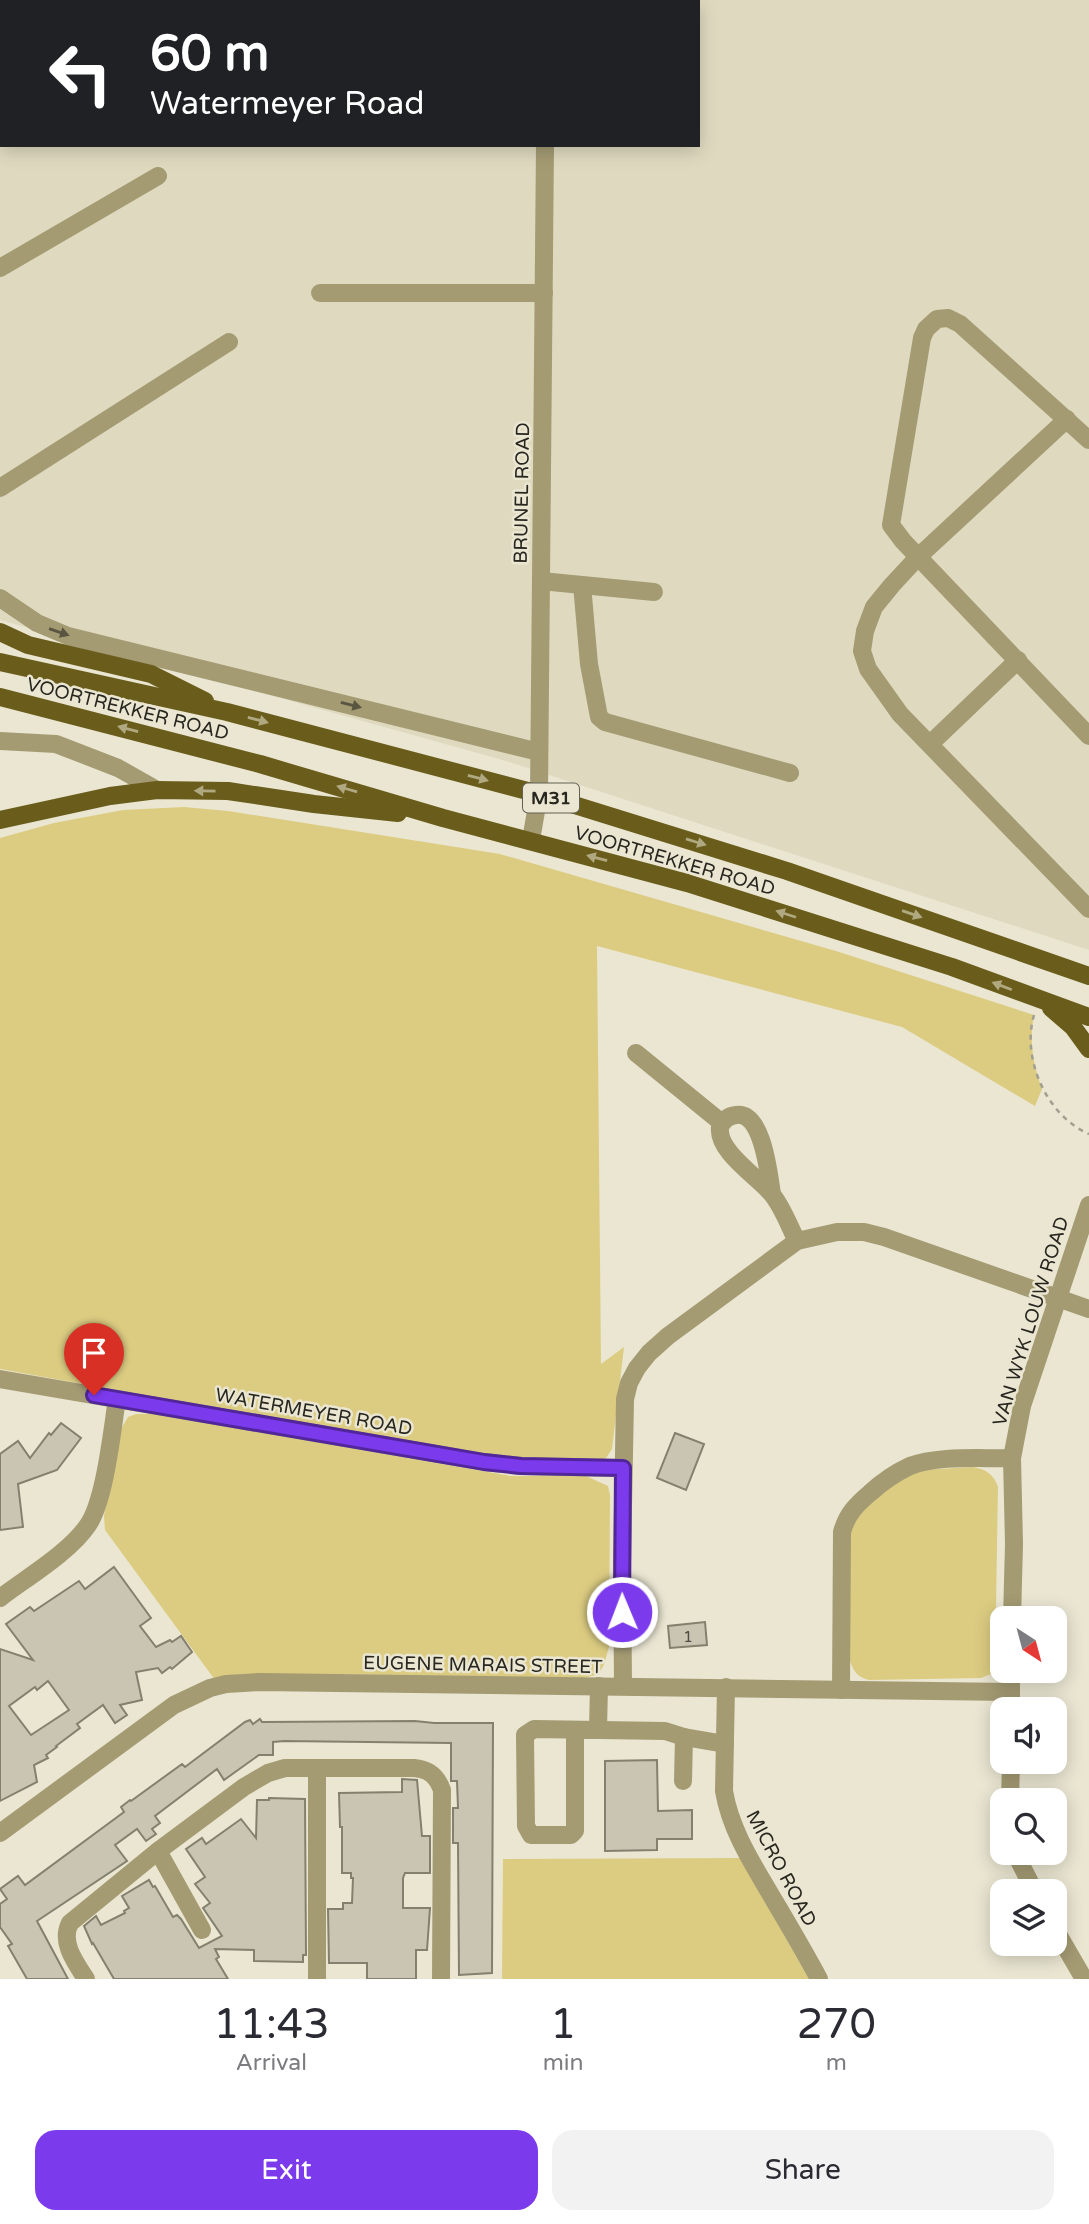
<!DOCTYPE html>
<style>
:root{--surface:#fff;--page:#f2f2f3;--text:#2b2b33;--muted:#7c7c81;--accent:#7c3aed}
body{margin:0;font-family:"Varela Round",sans-serif;background:var(--page);color:var(--text);height:100vh;display:flex;flex-direction:column;font-size:26px;white-space:nowrap}
*{box-sizing:border-box;margin:0}
p{font-size:23px;color:var(--muted)}
.icon{flex:none;width:38px;height:38px;fill:none;stroke:currentColor;stroke-width:2;stroke-linecap:round;stroke-linejoin:round}
.map{position:relative;height:1979px;overflow:hidden}
.side{display:flex;flex-direction:column;background:var(--surface);flex:1}
.side>*{flex:none}
.guide{position:absolute;left:0px;top:0px;width:700px;height:147px;box-shadow:0 4px 18px #0003;background:#202124;color:#fff;overflow:hidden}
.needle{width:46px;rotate:144deg}
.controls{position:absolute;left:990px;top:1606px;display:grid;gap:14px}
.controls a{display:grid;place-items:center;width:77px;height:77px;border-radius:14px;background:var(--surface);box-shadow:0 4px 18px #0003;font-size:35px}
.pin{position:absolute;display:grid;place-items:center;width:60px;height:60px;color:#fff;margin:-72px -30px;border-radius:50% 50% 50% 0;rotate:-45deg;box-shadow:0 0 7px #0007}
.pin .icon{rotate:45deg}
.me{position:absolute;width:77px;margin:-38px;rotate:359deg;stroke-linejoin:round;filter:drop-shadow(0 0 5px #0008)}
.turn{display:flex;align-items:center;gap:24px;height:147px;padding:0 35px;font-size:32px}
.turn .icon{width:91px;height:91px;stroke-width:2.5}
.turn b{display:block;font-size:49px;line-height:60px}
.eta{display:flex;justify-content:space-evenly;align-items:center;height:119px;text-align:center}
.eta b{font-size:42px;font-weight:600;line-height:49px}
.action{display:flex;gap:14px;margin-top:auto;padding:14px 35px}
.action a{flex:1;height:80px;border-radius:21px;background:var(--accent);color:#fff;font-size:28px;font-weight:600;line-height:80px;text-align:center}
.action a+a{background:var(--page);color:var(--text)}
.map>svg:first-child{display:block}
</style>
<div class="map">
<svg width="1089" height="1979" viewBox="0 0 1089 1979">
<rect width="100%" height="100%" fill="#eae6d2"/>
<!-- built -->
<path fill="#dfdabf" fill-rule="evenodd" d="M 0,0 L 1089,0 L 1089,950 L 506,761 L 0,620 ZM 2,2 L 698,2 L 698,145 L 2,145 Z"/>
<!-- green -->
<g fill="#dccc82">
<path d="M 184,807 L 228,811 L 500,854 L 836,951 L 1034,1015 C 1029,1041 1033,1064 1042,1089 L 1035,1106 L 902,1027 L 597,946 L 601,1364 L 624,1347 L 612,1449 L 606,1458 L 597,1462 L 486,1457 L 0,1369 L 0,838 L 54,823 L 123,810 Z"/>
<path d="M 136,1414 L 153,1414 L 511,1476 L 586,1476 L 608,1486 L 610,1495 L 609,1647 C 603,1666 605,1675 583,1678 L 323,1674 L 242,1675 L 215,1680 L 105,1530 L 104,1516 L 109,1485 L 121,1429 L 128,1417 Z"/>
<path d="M 973,1467 C 986,1469 994,1475 998,1487 L 995,1665 L 991,1674 L 981,1678 L 869,1680 C 857,1677 854,1672 850,1661 L 850,1535 L 852,1524 L 869,1502 L 902,1479 L 920,1470 Z"/>
<polygon points="741,1858 809,1979 502,1979 503,1859"/>
</g>
<!-- building -->
<g fill="#c9c5b2" stroke="#83806e" stroke-width="2" fill-rule="evenodd">
<polygon points="61,1423 81,1438 57,1470 18,1484 23,1527 0,1530 0,1454 18,1441 30,1458 49,1433 51,1435"/>
<polygon points="675,1433 704,1444 686,1490 657,1478"/>
<path d="M 114,1567 L 151,1618 L 140,1626 L 156,1647 L 170,1640 L 172,1642 L 181,1636 L 192,1652 L 172,1669 L 170,1667 L 162,1673 L 158,1668 L 136,1672 L 142,1700 L 120,1705 L 127,1715 L 115,1723 L 103,1705 L 77,1724 L 80,1728 L 56,1746 L 57,1747 L 46,1755 L 48,1758 L 34,1765 L 37,1782 L 0,1801 L 0,1649 L 33,1660 L 6,1624 L 30,1607 L 34,1611 L 79,1581 L 85,1589 ZM 48,1681 L 69,1710 L 31,1735 L 9,1706 L 35,1687 L 37,1690 Z"/>
<polygon points="705,1622 707,1645 670,1648 668,1626"/>
<polygon points="260,1719 262,1722 415,1721 434,1723 493,1723 492,1973 459,1975 458,1843 453,1843 453,1808 458,1808 457,1781 451,1781 451,1743 284,1741 273,1742 273,1755 259,1755 224,1780 217,1769 155,1816 160,1823 152,1829 156,1834 146,1841 137,1829 115,1845 127,1861 37,1921 68,1979 27,1979 8,1946 12,1944 0,1927 0,1904 7,1899 0,1889 18,1876 25,1885 124,1812 121,1807 130,1800 131,1801 182,1764 185,1767 245,1722 250,1720 253,1724"/>
<polygon points="657,1760 658,1811 692,1810 692,1839 657,1839 657,1850 605,1851 605,1761"/>
<polygon points="402,1779 417,1780 422,1836 430,1836 430,1873 405,1873 403,1878 403,1908 430,1908 427,1950 416,1950 416,1979 367,1979 367,1963 329,1963 328,1909 343,1909 343,1903 352,1903 353,1878 351,1878 351,1873 342,1873 342,1827 340,1827 339,1793 402,1792"/>
<polygon points="269,1798 305,1799 306,1955 303,1955 303,1962 254,1961 254,1950 215,1949 219,1957 216,1959 228,1979 114,1979 93,1943 92,1944 84,1926 96,1916 101,1925 125,1913 124,1911 129,1908 122,1896 149,1880 153,1887 155,1886 173,1917 177,1915 181,1919 199,1948 222,1936 203,1908 210,1903 195,1884 205,1877 186,1849 202,1838 206,1844 241,1819 256,1838 257,1800 269,1800"/>
</g>
<g fill="none" stroke-linecap="round" stroke-linejoin="round">
<!-- path -->
<path stroke="#a29f90" stroke-width="2.5" stroke-dasharray="5 5" stroke-linecap="butt" d="M 1034,1015 C 1021,1059 1047,1116 1089,1134"/>
<!-- minor -->
<g stroke="#a49b73" stroke-width="18">
<polyline points="547,2 547,0"/>
<polyline points="0,268 158,176"/>
<polyline points="320,293 544,293"/>
<polyline points="1067,419 918,557 892,585 874,607 865,631 862,651 868,669 900,714 1089,909"/>
<polyline points="1089,440 960,324 948,318 937,319 926,329 922,338 891,525 903,541 1089,736"/>
<polyline points="0,488 229,342"/>
<polyline points="541,581 654,592"/>
<polyline points="582,585 589,664 599,717 605,722 790,773"/>
<polyline points="0,598 37,623 68,636 539,752"/>
<polyline points="0,741 56,744 118,768 157,790"/>
<polyline points="930,744 1018,660"/>
<polyline points="531,840 539,794 545,145"/>
<polyline points="636,1053 722,1123"/>
<path d="M 772,1194 C 769,1176 763,1111 736,1115 C 728,1116 723,1120 720,1127 C 717,1151 755,1175 770,1192 C 782,1205 789,1226 797,1241"/>
<polyline points="0,1379 484,1462 521,1466 623,1468"/>
<path d="M 0,1598 C 26,1578 70,1552 88,1525 C 105,1500 112,1431 117,1399"/>
<polyline points="1012,1619 1014,1544 1012,1458 1022,1406 1089,1205"/>
<polyline points="623,1686 622,1562 625,1399 629,1383 637,1368 649,1353 668,1336 797,1241 837,1232 864,1232 884,1237 1089,1309"/>
<path d="M 726,1687 L 724,1791 C 730,1827 749,1858 768,1890 C 785,1919 803,1949 819,1979"/>
<path d="M 841,1690 L 842,1532 C 847,1514 856,1505 870,1493 C 882,1482 895,1473 910,1466 C 938,1455 982,1459 1012,1458"/>
<polyline points="1011,1710 1011,1671"/>
<polyline points="575,1730 575,1831 571,1835 531,1835 526,1826 525,1735 534,1729 665,1731 684,1737 725,1744"/>
<polyline points="598,1730 599,1686"/>
<polyline points="317,1769 317,1979"/>
<polyline points="683,1781 684,1737"/>
<polyline points="1010,1801 1011,1762"/>
<polyline points="0,1833 174,1705 210,1688 226,1684 260,1682 1011,1692"/>
<polyline points="158,1851 202,1930"/>
<polyline points="1015,1853 1035,1892"/>
<polyline points="1055,1929 1084,1979"/>
<path d="M 86,1979 C 75,1962 60,1942 70,1923 L 158,1851 L 244,1787 L 268,1773 L 285,1768 L 414,1768 C 429,1769 437,1776 442,1790 L 441,1979"/>
</g>
<!-- major -->
<g stroke="#6a5d1b" stroke-width="18">
<polyline points="0,632 28,645 151,674 205,701"/>
<polyline points="0,662 227,712 539,794 787,871 1089,976"/>
<polyline points="0,697 260,764 443,818 687,883 952,967 1089,1017"/>
<polyline points="0,820 110,796 157,790 228,791 314,804 398,813"/>
<polyline points="1051,1008 1073,1027 1089,1049"/>
</g>
</g>
<!-- one-way arrows -->
<defs><path id="oneway-solid" d="M-6-.8H1V-3.2L6.5 0L1 3.2V.8H-6Z" transform="scale(1.75)"/></defs>
<g fill="#5a5541">
<use href="#oneway-solid" transform="translate(59 632) rotate(19)"/>
<use href="#oneway-solid" transform="translate(351 705) rotate(14)"/>
</g>
<g fill="#b0a880">
<use href="#oneway-solid" transform="translate(258 720) rotate(15)"/>
<use href="#oneway-solid" transform="translate(128 729) rotate(-165)"/>
<use href="#oneway-solid" transform="translate(478 778) rotate(15)"/>
<use href="#oneway-solid" transform="translate(347 789) rotate(-164)"/>
<use href="#oneway-solid" transform="translate(205 791) rotate(-179)"/>
<use href="#oneway-solid" transform="translate(696 842) rotate(17)"/>
<use href="#oneway-solid" transform="translate(597 858) rotate(-165)"/>
<use href="#oneway-solid" transform="translate(786 914) rotate(-162)"/>
<use href="#oneway-solid" transform="translate(912 914) rotate(19)"/>
<use href="#oneway-solid" transform="translate(1002 986) rotate(-159)"/>
</g>
<g fill="none" stroke-linecap="round" stroke-linejoin="round">
<defs>
<polyline id="route" points="94,1395 484,1462 521,1466 623,1468 622,1612"/>
</defs>
<!-- route casing -->
<use href="#route" stroke="#51269a" stroke-width="18"/>
<!-- route -->
<use href="#route" stroke="#7c3aed" stroke-width="12"/>
</g>
<g text-anchor="middle" stroke-width="5" stroke-linejoin="round" paint-order="stroke">
<!-- number labels -->
<g font-size="16" fill="#504e44">
<text x="688" y="1642">1</text>
</g>
<!-- shield labels -->
<rect fill="#eae6d2" stroke="#626055" stroke-width="2" x="523" y="783.5" width="56" height="29" rx="5"/>
<g font-size="18" font-weight="bold" fill="#28271f">
<text x="551" y="804">M31</text>
</g>
<!-- street labels -->
<g font-size="19" fill="#28271f" stroke="#eae6d2">
<text transform="translate(521 493) rotate(-89)" y="7">BRUNEL ROAD</text>
<text transform="translate(128 708) rotate(14)" y="7">VOORTREKKER ROAD</text>
<text transform="translate(675 860) rotate(16)" y="7">VOORTREKKER ROAD</text>
<text transform="translate(1030 1321) rotate(-73)" y="7">VAN WYK LOUW ROAD</text>
<text transform="translate(314 1411) rotate(10)" y="7">WATERMEYER ROAD</text>
<text transform="translate(483 1664) rotate(1)" y="7">EUGENE MARAIS STREET</text>
<text transform="translate(782 1868) rotate(62)" y="7">MICRO ROAD</text>
</g>
</g>
</svg>
<div class="controls">
<a><svg class="needle" viewBox="-14 -14 28 28"><path d="M0-13l5 13h-10z" fill="#e53935"/><path d="M0 13l5-13h-10z" fill="#7c7c81"/></svg></a>
<a><svg class="icon" aria-label="sound" viewBox="0 0 24 24"><path d="M4 9h4l5-4v14l-5-4H4zM17 9q2 3 0 6"/></svg></a>
<a><svg class="icon" aria-label="search" viewBox="0 0 24 24"><circle cx="10" cy="10" r="6"/><path d="M15 15l6 6"/></svg></a>
<a><svg class="icon" aria-label="layers" viewBox="0 0 24 24"><path d="M12 4l9 5-9 5-9-5zM3 14l9 5 9-5"/></svg></a>
</div>
<div class="pin" style="left:94px;top:1395px;background:#d93025"><svg class="icon" aria-label="arrive" viewBox="0 0 24 24"><path d="M6 21V4h12l-3 4 3 4H6"/></svg></div>
<svg class="me" style="left:622px;top:1612px" viewBox="-20 -20 40 40"><circle r="17" fill="#7c3aed" stroke="#fff" stroke-width="3"/><path d="M0-11L8 9 0 5-8 9z" fill="#fff"/></svg>
<div class="guide">
<div class="turn"><svg class="icon" aria-label="left" viewBox="0 0 24 24"><path d="M17 20v-9H6M10 6l-5 5 5 5"/></svg><div><b>60 m</b>Watermeyer Road</div></div>
</div>
</div>
<section class="side">
<div class="eta">
<div><b>11:43</b><p>Arrival</p></div>
<div><b>1</b><p>min</p></div>
<div><b>270</b><p>m</p></div>
</div>
<div class="action"><a>Exit</a><a>Share</a></div>
</section>
